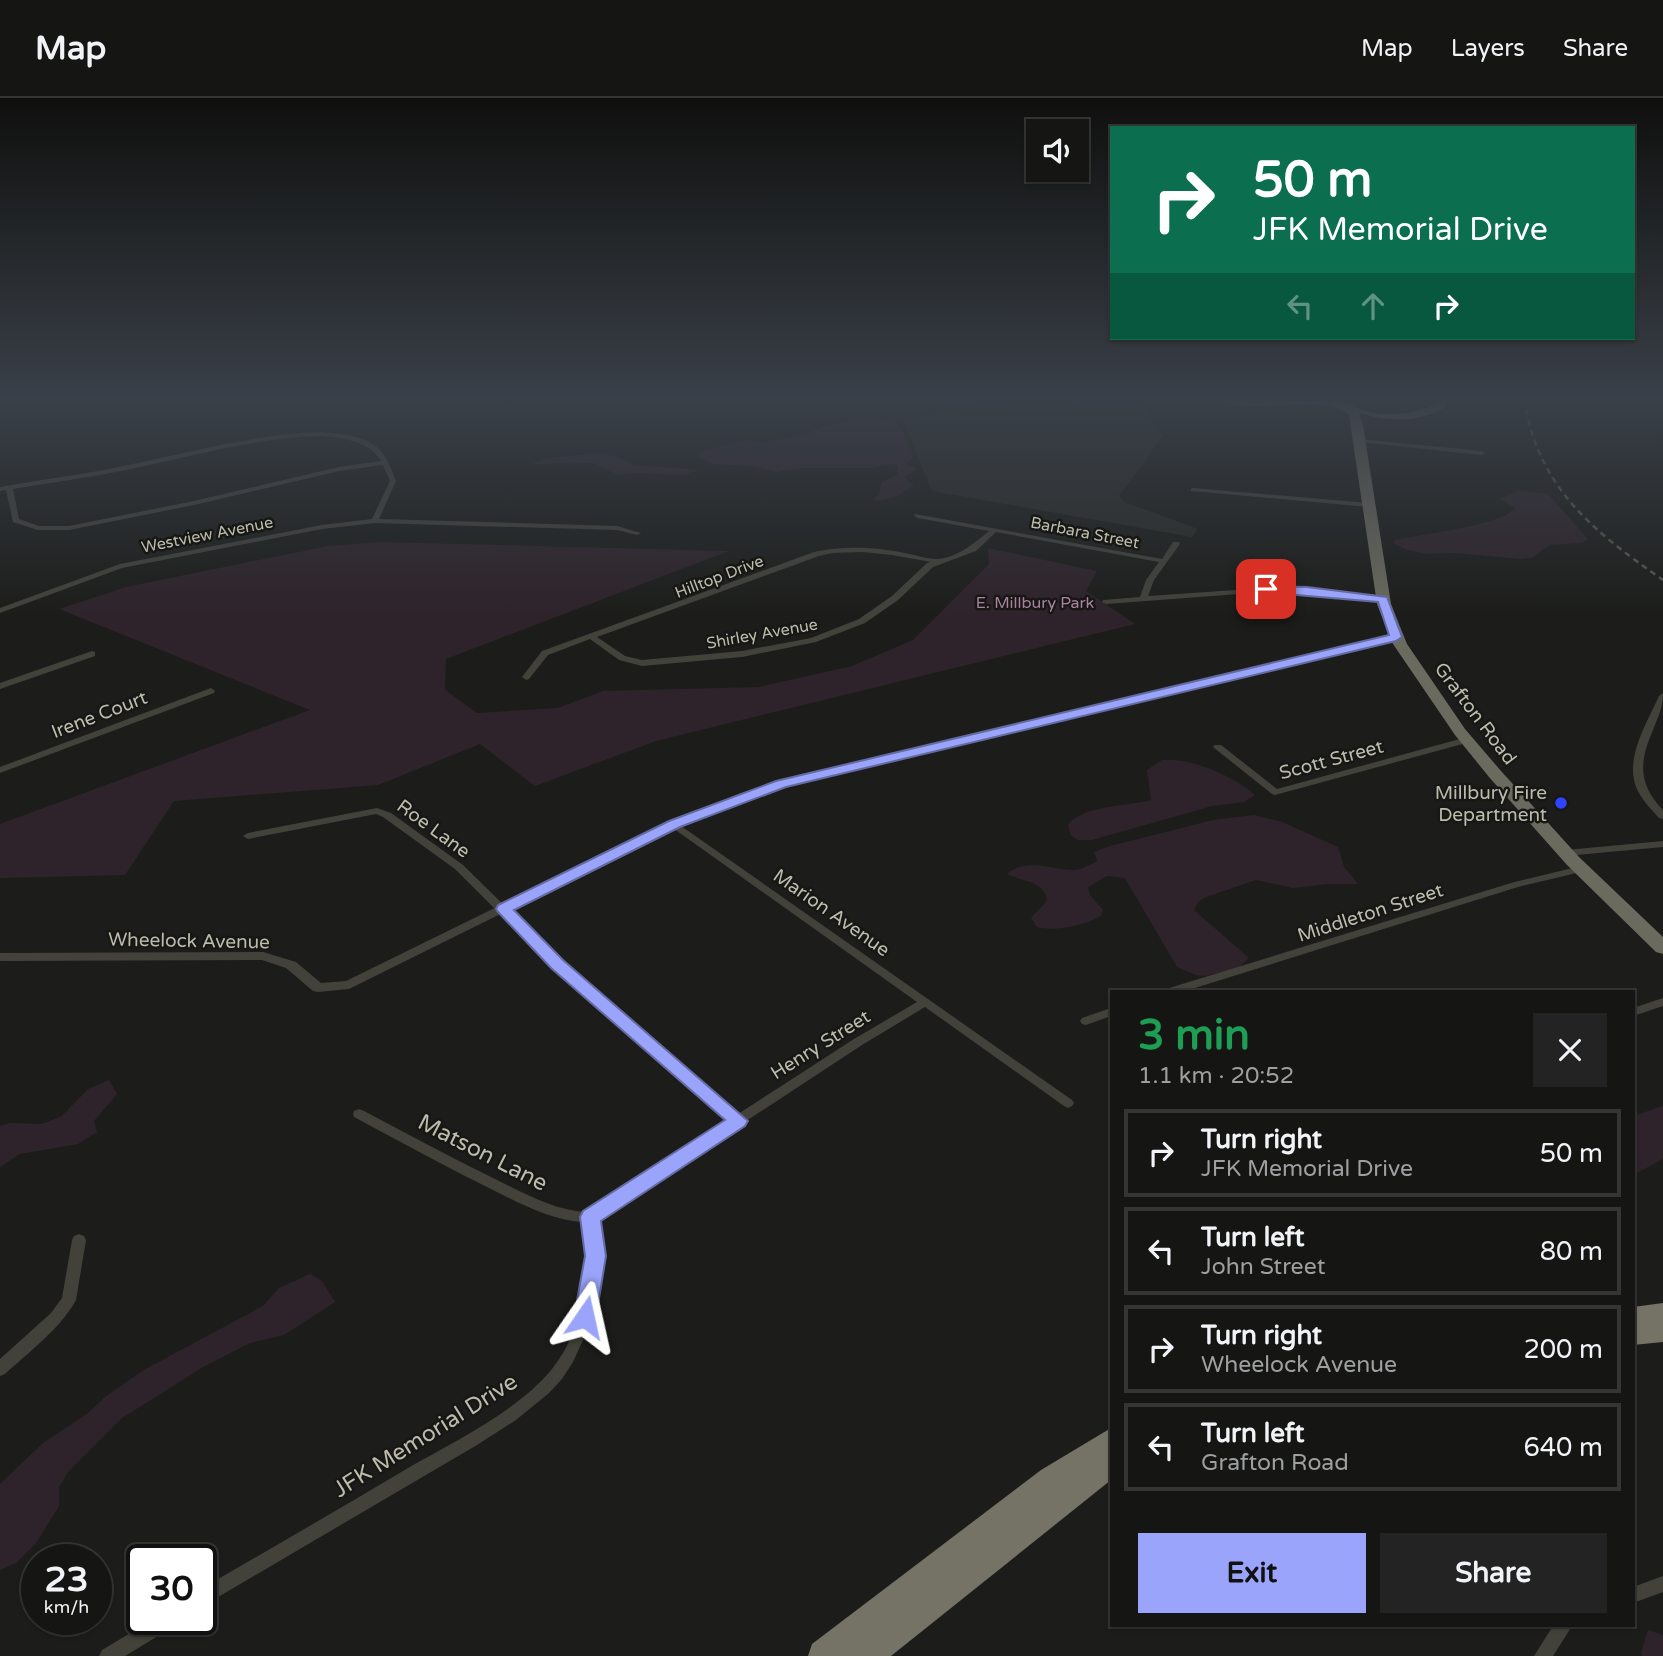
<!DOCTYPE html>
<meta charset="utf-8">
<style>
:root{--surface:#151614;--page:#222322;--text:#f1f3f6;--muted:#9d9fa0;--line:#343534;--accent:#9aa4fa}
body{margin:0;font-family:"Varela Round",sans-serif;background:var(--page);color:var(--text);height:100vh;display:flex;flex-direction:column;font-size:26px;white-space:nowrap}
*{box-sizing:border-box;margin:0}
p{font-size:23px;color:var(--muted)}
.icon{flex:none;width:38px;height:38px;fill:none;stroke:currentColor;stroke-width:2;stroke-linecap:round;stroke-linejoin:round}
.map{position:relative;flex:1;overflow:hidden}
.details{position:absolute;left:1110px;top:892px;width:525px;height:637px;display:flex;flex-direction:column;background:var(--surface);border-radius:0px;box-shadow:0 2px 5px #0004,0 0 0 2px var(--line)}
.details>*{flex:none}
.banner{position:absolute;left:1110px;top:28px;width:525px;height:214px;border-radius:0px;box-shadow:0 2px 5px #0004,0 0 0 2px var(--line);background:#0b6e4f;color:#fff;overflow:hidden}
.controls{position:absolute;left:1026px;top:21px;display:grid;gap:14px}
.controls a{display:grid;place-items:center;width:63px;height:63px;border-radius:0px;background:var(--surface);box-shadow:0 2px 5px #0004,0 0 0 2px var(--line);font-size:35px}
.speed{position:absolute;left:21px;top:1446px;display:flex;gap:14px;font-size:35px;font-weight:700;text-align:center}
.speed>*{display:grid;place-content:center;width:91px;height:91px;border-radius:50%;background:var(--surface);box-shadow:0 2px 5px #0004,0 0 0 2px var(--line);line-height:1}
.speed small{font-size:18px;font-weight:400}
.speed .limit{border:4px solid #111;border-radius:10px;background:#fff;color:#111}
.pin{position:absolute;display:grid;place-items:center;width:60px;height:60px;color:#fff;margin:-30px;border-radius:14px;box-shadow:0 4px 10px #0006}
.me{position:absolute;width:77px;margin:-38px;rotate:11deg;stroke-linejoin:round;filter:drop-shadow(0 0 5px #0008)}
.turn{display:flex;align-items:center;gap:24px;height:147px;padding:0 28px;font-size:32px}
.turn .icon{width:91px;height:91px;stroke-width:2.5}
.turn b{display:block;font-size:49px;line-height:60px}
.lanes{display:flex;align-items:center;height:66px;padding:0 28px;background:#0003;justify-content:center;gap:35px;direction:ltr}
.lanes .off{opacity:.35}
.round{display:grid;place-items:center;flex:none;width:74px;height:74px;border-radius:0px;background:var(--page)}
.headline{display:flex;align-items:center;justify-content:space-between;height:119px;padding:0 28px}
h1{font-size:42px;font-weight:800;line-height:52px;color:#1e9e55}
.cta{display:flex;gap:14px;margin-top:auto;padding:14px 28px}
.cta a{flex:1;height:80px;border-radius:0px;background:var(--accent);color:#111;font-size:28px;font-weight:800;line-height:80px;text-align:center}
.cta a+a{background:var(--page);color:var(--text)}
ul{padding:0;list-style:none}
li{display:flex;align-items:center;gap:21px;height:88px;margin:0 14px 10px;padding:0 14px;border:4px solid var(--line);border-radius:0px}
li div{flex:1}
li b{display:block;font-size:26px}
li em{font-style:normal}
header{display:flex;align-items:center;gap:42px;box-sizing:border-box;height:98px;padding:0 35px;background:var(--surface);border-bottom:2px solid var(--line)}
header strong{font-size:33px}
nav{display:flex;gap:38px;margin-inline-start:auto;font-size:24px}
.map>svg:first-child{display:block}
</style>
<header>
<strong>Map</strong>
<nav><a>Map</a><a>Layers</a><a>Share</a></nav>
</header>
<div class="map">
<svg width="1663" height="1558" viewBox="0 0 1663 1558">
<rect width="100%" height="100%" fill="#1c1d1a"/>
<!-- built -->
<polygon fill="#292a26" points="1074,301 1139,301 1163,338 1119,398 1125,404 1198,431 1192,439 932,393 904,324 913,319 971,309 1076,309"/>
<!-- green -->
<g fill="#2e232a">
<path d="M 864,320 L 892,322 L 902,331 L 913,360 L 906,366 L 917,371 L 904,379 L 914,388 L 895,399 L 878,403 L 873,400 L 879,397 L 882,384 L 897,377 L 898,368 L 892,366 L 873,370 L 801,370 L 777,374 L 752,368 L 713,366 L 697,358 L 701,354 C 718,351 747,337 760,345 L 804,337 L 821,329 Z"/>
<polygon points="597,355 615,358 634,367 701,372 682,377 638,375 618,377 593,365 531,366 549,360"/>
<path d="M 1519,392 L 1548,396 L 1588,441 L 1582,445 L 1550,447 L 1533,459 L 1521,461 L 1453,455 L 1425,456 L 1407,452 L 1393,445 L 1395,442 C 1418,437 1504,427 1515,410 L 1500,401 Z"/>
<polygon points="379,444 729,453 446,561 445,592 477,615 558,610 603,593 759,589 852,568 913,542 989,466 988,450 1097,473 1086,493 1135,526 656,643 535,688 480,646 378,687 174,703 125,777 0,780 0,726 310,612 59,511 126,489 328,448"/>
<path d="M 1162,662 C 1193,660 1231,677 1255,697 L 1244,704 L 1212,708 L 1092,742 L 1078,742 L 1070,737 L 1068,726 C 1088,706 1125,709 1151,702 L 1147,672 Z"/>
<path d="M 1254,717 L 1282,724 L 1338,749 L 1344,769 L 1358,786 L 1327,786 L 1293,790 L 1256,782 L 1206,799 L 1198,804 L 1194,812 L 1249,860 L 1238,870 L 1206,878 L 1196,877 L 1177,869 L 1125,780 L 1107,778 L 1088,789 L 1090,797 L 1103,812 L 1101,818 C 1085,827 1055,834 1037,829 L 1031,820 L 1047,803 C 1045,782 1022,784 1007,776 C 1027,759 1052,772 1074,772 C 1081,772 1089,767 1096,764 L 1097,762 L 1094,754 L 1110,748 L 1213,722 Z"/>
<polygon points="109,982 117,996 94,1023 97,1034 78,1046 20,1056 0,1069 0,1028 9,1025 42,1026 62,1018 88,991"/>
<polygon points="1663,1008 1663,1061 1633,1077 1633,1018"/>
<polygon points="310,1176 322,1183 335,1204 284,1237 250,1245 205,1268 122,1320 68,1374 59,1389 59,1408 36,1445 16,1465 0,1472 0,1386 43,1345 88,1315 105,1299 142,1273 263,1208 279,1190"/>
<polygon points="1648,1532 1663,1537 1663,1558 1642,1558 1641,1555"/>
</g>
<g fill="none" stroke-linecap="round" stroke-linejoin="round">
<!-- minor -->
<g fill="#42423b" fill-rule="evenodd">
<path d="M 320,334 C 339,336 366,337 380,352 C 388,361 392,373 396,383 L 379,421 L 617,428 L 641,435 L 637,437 L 617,432 L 375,425 L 322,431 L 122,470 L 0,515 L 0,510 L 120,466 L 322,427 L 372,421 L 390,383 L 383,367 L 339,373 L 194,407 L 69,432 L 38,432 L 13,424 L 6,392 L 0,393 L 0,389 C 44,381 89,376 133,366 C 196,353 256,336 320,334 ZM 320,338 C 342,340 368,342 381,363 L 339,369 L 194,403 L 69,428 L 39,428 L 19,421 L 13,391 C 53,384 95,379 135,370 C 196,357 256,340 320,338 Z"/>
<polygon points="1360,341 1482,353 1485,355 1482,357 1358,344 1358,342"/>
<polygon points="1193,390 1369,405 1372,407 1369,409 1191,393 1191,391"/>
<path d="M 915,416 L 1162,461 L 1173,444 L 1179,444 L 1180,446 L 1154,482 L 1148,498 L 1280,489 L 1383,499 L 1387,501 L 1383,503 L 1280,493 L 1106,506 L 1102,504 L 1103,502 L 1140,499 L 1146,482 L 1159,464 L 996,434 L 976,453 L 933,469 L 898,502 L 865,525 L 816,544 L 742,559 L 642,568 L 619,562 L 590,541 L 548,557 L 529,581 L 526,582 L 522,579 L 542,553 L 814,454 C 843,448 871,449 900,454 C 912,456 926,461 937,461 C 955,461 976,444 989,433 L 918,420 L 914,418 ZM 862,454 L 892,457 L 931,464 L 927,465 L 892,498 L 859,521 L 811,540 L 742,553 L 642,562 L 625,558 L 597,539 L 819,458 L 832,455 Z"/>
<polygon points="92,553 95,554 95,558 0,591 0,585"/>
<polygon points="211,590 215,593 214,595 0,675 0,669"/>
<path d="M 1663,595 C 1663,610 1658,619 1653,632 C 1639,664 1638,686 1663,712 L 1663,721 L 1659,720 C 1651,711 1641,701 1636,689 C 1625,659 1647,625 1659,598 Z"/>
<polygon points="1467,639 1472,642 1470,644 1275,697 1272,696 1213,649 1215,647 1221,647 1277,691"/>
<path d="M 377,710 L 391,715 L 463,767 L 561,863 L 738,1016 L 854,941 L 917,904 L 670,728 L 669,726 L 674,723 L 1072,1002 L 1074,1005 L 1072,1008 L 1068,1010 L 1064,1008 L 925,909 L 862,947 L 597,1121 L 602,1159 L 601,1180 L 592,1222 L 573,1264 L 562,1281 L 549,1295 L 516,1322 L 477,1347 L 201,1509 L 201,1491 C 270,1451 339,1411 408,1370 C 454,1344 519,1312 552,1271 C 584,1231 593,1173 584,1124 C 553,1123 521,1106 493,1092 C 446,1069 401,1044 354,1019 L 353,1016 L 354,1013 L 359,1011 L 364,1013 C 408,1036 452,1060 497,1082 C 526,1096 556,1113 588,1114 L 729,1022 L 553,869 L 455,771 L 383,719 L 376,716 L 248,741 L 243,738 L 248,735 Z"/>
<polygon points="1663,743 1663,749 1566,758 1561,755 1566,752"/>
<polygon points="1581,768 1585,769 1586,771 1585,773 1518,789 1182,894 1164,894 1166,891 1511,785"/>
<polygon points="1663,900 1663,908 1633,918 1633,910"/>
<polygon points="1111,910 1111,918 1086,927 1082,926 1080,923 1082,920"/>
<path d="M 79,1136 L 84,1138 L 86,1142 L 76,1202 C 61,1230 29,1254 5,1276 L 0,1278 L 0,1261 L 51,1215 L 62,1200 L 72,1142 L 74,1138 Z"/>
<polygon points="1663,1478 1663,1494 1633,1505 1633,1489"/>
<polygon points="154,1521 179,1521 176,1527 125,1558 99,1558 102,1552"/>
<polygon points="1553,1528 1572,1528 1553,1558 1534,1558"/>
</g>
<!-- tertiary -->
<polygon fill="#42423b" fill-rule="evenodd" points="1396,536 1399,537 1399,541 810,681 749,699 678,728 349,891 318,894 313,893 286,870 262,862 0,863 0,855 263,854 296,864 321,885 346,883 670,724 741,695 807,675"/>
<!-- trunk -->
<path fill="#6a6a5e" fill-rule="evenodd" d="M 1219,301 L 1334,304 L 1332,301 L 1343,301 C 1366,321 1409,320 1435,306 L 1437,301 L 1447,301 L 1444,310 C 1415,325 1390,324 1359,315 L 1363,327 L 1391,506 L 1407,546 L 1465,631 L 1501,673 L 1579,759 L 1663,839 L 1663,856 L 1656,854 L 1567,767 L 1489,679 L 1455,637 L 1393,546 L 1377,506 L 1349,317 C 1321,292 1248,320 1219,301 Z"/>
<!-- motorway -->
<g fill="#747366" fill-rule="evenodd">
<polygon points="1663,1205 1663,1244 1633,1247 1633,1209"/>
<polygon points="1111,1330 1111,1382 891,1558 808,1558 812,1546 1041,1372"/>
</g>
<!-- rail -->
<path stroke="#57574d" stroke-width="2.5" stroke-dasharray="6 4.5" stroke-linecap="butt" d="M 1524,301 C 1538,390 1593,433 1663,482"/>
</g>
<!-- sky -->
<linearGradient id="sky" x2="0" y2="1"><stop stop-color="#0f100e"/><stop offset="0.58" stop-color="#3a4049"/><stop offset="1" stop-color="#3a4049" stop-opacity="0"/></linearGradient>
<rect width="1663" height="519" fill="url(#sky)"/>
<!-- route -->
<polygon fill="#9aa4fa" stroke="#646ba2" stroke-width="2" points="1266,488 1307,489 1387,499 1402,539 1396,543 786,689 680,729 514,812 563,862 748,1023 745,1028 601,1123 606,1158 596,1219 593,1225 585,1228 577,1225 574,1219 585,1158 580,1119 583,1113 725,1022 551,870 498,814 496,811 498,807 669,723 776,683 1389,537 1378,504 1262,494 1261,491"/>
<!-- markers -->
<circle fill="#3044ff" stroke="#171815" stroke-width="2.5" cx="1561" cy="705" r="7"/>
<g text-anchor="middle" stroke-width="5" stroke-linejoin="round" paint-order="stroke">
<!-- far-street labels -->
<g font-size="16" fill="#bdbcac" stroke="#171815">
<text transform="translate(1085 434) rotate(11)" y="6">Barbara Street</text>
<text transform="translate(207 436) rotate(-11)" y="6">Westview Avenue</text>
<text transform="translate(719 478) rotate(-21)" y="6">Hilltop Drive</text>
<text transform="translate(762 535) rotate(-10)" y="6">Shirley Avenue</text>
</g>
<!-- far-park labels -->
<g font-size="16" fill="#aa819e" stroke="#171815">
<text x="1035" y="510">E. Millbury Park</text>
</g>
<!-- street labels -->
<g font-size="19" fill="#bdbcac" stroke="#171815">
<text transform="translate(1476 615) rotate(53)" y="7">Grafton Road</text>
<text transform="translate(99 616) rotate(-21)" y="7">Irene Court</text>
<text transform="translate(1331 661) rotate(-15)" y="7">Scott Street</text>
<text transform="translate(434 730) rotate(36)" y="7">Roe Lane</text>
<text transform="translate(832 814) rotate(35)" y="7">Marion Avenue</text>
<text transform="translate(1370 814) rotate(-18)" y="7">Middleton Street</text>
<text transform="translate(189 842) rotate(1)" y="7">Wheelock Avenue</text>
<text transform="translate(820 946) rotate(-32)" y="7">Henry Street</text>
</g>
<!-- poi labels -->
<g font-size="19" fill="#bdbcac" stroke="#171815" text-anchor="end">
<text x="1547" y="701">Millbury Fire<tspan x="1547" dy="22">Department</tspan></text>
</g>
<!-- near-street labels -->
<g font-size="23" fill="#bdbcac" stroke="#171815">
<text transform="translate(483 1054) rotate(27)" y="8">Matson Lane</text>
<text transform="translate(425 1337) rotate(-32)" y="8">JFK Memorial Drive</text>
</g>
</g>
</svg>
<div class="controls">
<a><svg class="icon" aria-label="sound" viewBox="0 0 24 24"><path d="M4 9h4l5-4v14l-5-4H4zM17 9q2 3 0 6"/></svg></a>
</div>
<div class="speed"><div>23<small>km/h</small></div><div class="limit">30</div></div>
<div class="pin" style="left:1266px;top:491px;background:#d93025"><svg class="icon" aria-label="arrive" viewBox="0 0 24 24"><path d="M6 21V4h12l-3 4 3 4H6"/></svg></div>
<svg class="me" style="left:585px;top:1219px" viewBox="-20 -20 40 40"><path d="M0-17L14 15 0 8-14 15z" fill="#9aa4fa" stroke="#fff" stroke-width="4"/></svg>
<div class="banner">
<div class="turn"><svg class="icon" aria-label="right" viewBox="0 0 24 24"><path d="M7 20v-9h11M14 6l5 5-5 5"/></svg><div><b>50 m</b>JFK Memorial Drive</div></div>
<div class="lanes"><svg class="icon off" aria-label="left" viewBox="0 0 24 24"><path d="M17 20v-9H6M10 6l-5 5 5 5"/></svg><svg class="icon off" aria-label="ahead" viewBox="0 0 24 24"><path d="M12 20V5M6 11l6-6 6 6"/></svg><svg class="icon" aria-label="right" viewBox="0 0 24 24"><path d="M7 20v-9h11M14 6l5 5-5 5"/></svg></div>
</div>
<section class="details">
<div class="headline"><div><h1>3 min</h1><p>1.1 km · 20:52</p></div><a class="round"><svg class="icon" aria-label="close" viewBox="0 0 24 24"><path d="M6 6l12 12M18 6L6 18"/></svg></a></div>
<ul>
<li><svg class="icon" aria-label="right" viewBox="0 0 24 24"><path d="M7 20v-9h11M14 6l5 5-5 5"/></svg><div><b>Turn right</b><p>JFK Memorial Drive</p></div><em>50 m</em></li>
<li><svg class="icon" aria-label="left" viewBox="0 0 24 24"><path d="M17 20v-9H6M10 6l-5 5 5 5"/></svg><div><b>Turn left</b><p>John Street</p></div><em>80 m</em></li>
<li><svg class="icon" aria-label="right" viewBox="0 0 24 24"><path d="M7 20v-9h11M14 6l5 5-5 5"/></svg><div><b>Turn right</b><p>Wheelock Avenue</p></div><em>200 m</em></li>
<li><svg class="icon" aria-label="left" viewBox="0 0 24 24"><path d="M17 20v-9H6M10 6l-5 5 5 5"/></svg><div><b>Turn left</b><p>Grafton Road</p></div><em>640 m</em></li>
</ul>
<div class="cta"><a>Exit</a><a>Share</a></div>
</section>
</div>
